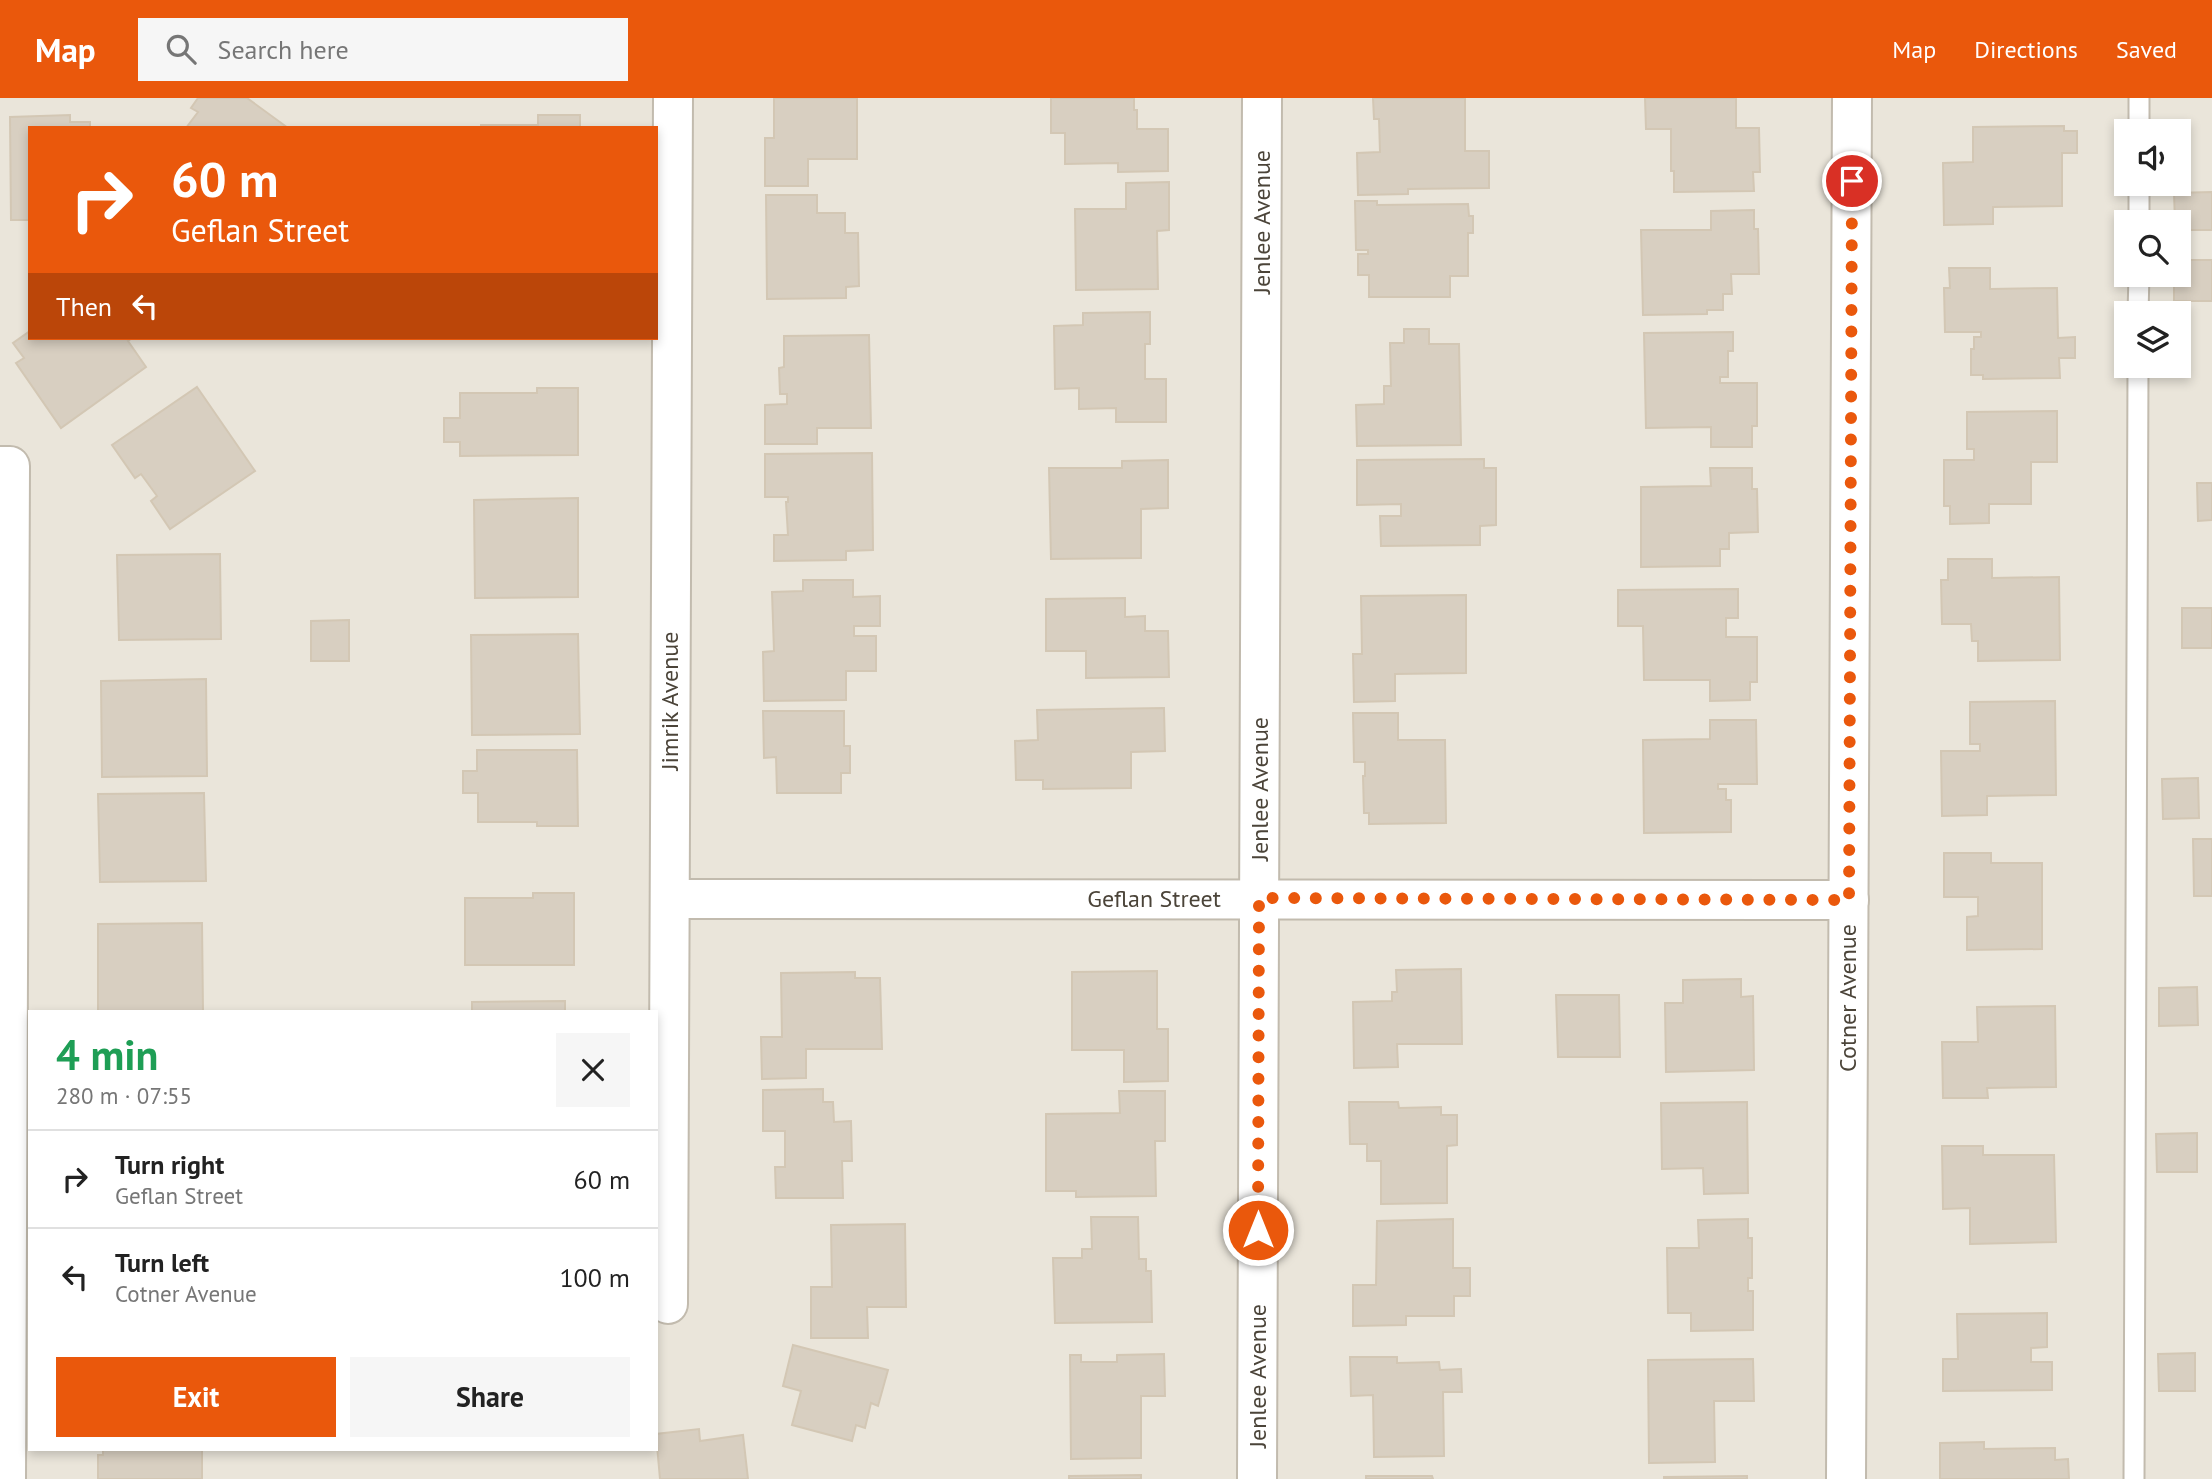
<!DOCTYPE html>
<meta charset="utf-8">
<style>
:root{--surface:#fff;--page:#f6f6f6;--text:#222;--muted:#767676;--line:#e0e0e0;--accent:#ea580c}
body{margin:0;font-family:"PT Sans",sans-serif;background:var(--page);color:var(--text);height:100vh;display:flex;flex-direction:column;font-size:26px;white-space:nowrap}
*{box-sizing:border-box;margin:0}
p{font-size:23px;color:var(--muted)}
.icon{flex:none;width:38px;height:38px;fill:none;stroke:currentColor;stroke-width:2;stroke-linecap:round;stroke-linejoin:round}
.map{position:relative;flex:1;overflow:hidden}
.details{position:absolute;left:28px;top:912px;width:630px;height:441px;display:flex;flex-direction:column;background:var(--surface);border-radius:0px;box-shadow:0 4px 10px #0003}
.details>*{flex:none}
.banner{position:absolute;left:28px;top:28px;width:630px;height:214px;border-radius:0px;box-shadow:0 4px 10px #0003;background:#ea580c;color:#fff;overflow:hidden}
.tools{position:absolute;left:2114px;top:21px;display:grid;gap:14px}
.tools a{display:grid;place-items:center;width:77px;height:77px;border-radius:0px;background:var(--surface);box-shadow:0 4px 10px #0003;font-size:35px}
.pin{position:absolute;display:grid;place-items:center;width:60px;height:60px;color:#fff;margin:-30px;border:4px solid #fff;border-radius:50%;box-shadow:0 2px 7px #0007}
.me{position:absolute;width:77px;margin:-38px;rotate:0deg;stroke-linejoin:round;filter:drop-shadow(0 0 5px #0008)}
.turn{display:flex;align-items:center;gap:24px;height:147px;padding:0 28px;font-size:32px}
.turn .icon{width:91px;height:91px;stroke-width:2.5}
.turn b{display:block;font-size:49px;line-height:60px}
.then{display:flex;align-items:center;height:66px;padding:0 28px;background:#0003;gap:14px;font-size:26px}
.round{display:grid;place-items:center;flex:none;width:74px;height:74px;border-radius:0px;background:var(--page)}
.head{display:flex;align-items:center;justify-content:space-between;height:119px;padding:0 28px}
h1{font-size:42px;font-weight:700;line-height:52px;color:#1e9e55}
.button{display:flex;gap:14px;margin-top:auto;padding:14px 28px}
.button a{flex:1;height:80px;border-radius:0px;background:var(--accent);color:#fff;font-size:28px;font-weight:700;line-height:80px;text-align:center}
.button a+a{background:var(--page);color:var(--text)}
ul{padding:0;list-style:none}
li{display:flex;align-items:center;gap:21px;height:98px;padding:0 28px;border-top:2px solid var(--line)}
li div{flex:1}
li b{display:block;font-size:26px}
li em{font-style:normal}
header{display:flex;align-items:center;gap:42px;box-sizing:border-box;height:98px;padding:0 35px;background:var(--accent);color:#fff}
header strong{font-size:33px}
nav{display:flex;gap:38px;margin-inline-start:auto;font-size:24px}
.search{width:490px;height:63px;background:var(--page);display:flex;align-items:center;gap:18px;box-sizing:border-box;padding:0 24px;border-radius:0px;color:var(--muted);font-size:26px}
.map>svg:first-child{display:block}
</style>
<header>
<strong>Map</strong>
<div class="search"><svg class="icon" aria-label="search" viewBox="0 0 24 24"><circle cx="10" cy="10" r="6"/><path d="M15 15l6 6"/></svg>Search here</div>
<nav><a>Map</a><a>Directions</a><a>Saved</a></nav>
</header>
<div class="map">
<svg width="2212" height="1381" viewBox="0 0 2212 1381">
<rect width="100%" height="100%" fill="#f6f3ec"/>
<!-- residential -->
<path fill="#eae5da" fill-rule="evenodd" d="M 0,0 L 2212,0 L 2212,1381 L 0,1381 ZM 30,30 L 656,30 L 656,240 L 30,240 ZM 2126,33 L 2179,33 L 2179,86 L 2126,86 ZM 2126,124 L 2179,124 L 2179,177 L 2126,177 ZM 2126,215 L 2179,215 L 2179,268 L 2126,268 ZM 30,914 L 656,914 L 656,1351 L 30,1351 Z"/>
<!-- building -->
<g fill="#d8cfc1" stroke="#d3c7b4" stroke-width="2">
<polygon points="198,0 247,0 288,30 186,30 198,14 191,10"/>
<polygon points="774,0 857,0 857,61 808,61 808,88 765,88 765,40 774,40"/>
<polygon points="1051,0 1134,0 1134,12 1137,12 1137,31 1168,31 1168,73 1118,74 1118,65 1065,66 1065,35 1051,35"/>
<polygon points="1373,0 1465,0 1465,53 1489,53 1489,90 1408,91 1408,96 1358,97 1357,55 1380,54 1379,21 1374,21"/>
<polygon points="1645,0 1736,0 1736,30 1759,30 1760,74 1753,74 1754,93 1674,94 1674,73 1671,73 1671,31 1646,31"/>
<polygon points="70,17 70,24 90,24 90,29 108,30 30,30 30,122 11,122 10,19"/>
<polygon points="538,17 580,17 580,30 481,30 481,27 538,27"/>
<polygon points="2064,28 2064,33 2077,33 2077,55 2062,55 2062,108 1993,109 1993,126 1944,127 1943,65 1973,64 1973,29"/>
<polygon points="1169,84 1169,132 1157,133 1158,191 1076,192 1075,111 1126,111 1126,85"/>
<polygon points="2212,94 2212,132 2179,132 2179,124 2175,124 2174,95"/>
<polygon points="766,97 817,97 817,115 845,115 845,135 858,135 859,188 846,189 846,200 767,201"/>
<polygon points="1355,103 1377,103 1377,107 1468,106 1469,118 1473,118 1473,135 1468,135 1468,178 1450,178 1450,199 1369,199 1369,177 1358,177 1358,156 1368,156 1368,152 1356,152"/>
<polygon points="1754,112 1754,131 1758,131 1759,176 1731,176 1732,196 1723,196 1723,212 1707,212 1707,216 1643,217 1641,132 1711,132 1711,113"/>
<polygon points="2179,162 2212,162 2212,203 2174,203 2174,177 2179,177"/>
<polygon points="1949,170 1990,170 1990,191 2057,190 2058,240 2075,239 2075,260 2059,260 2060,280 1983,281 1983,277 1971,277 1971,251 1974,251 1974,239 1981,239 1981,234 1945,234 1944,190 1950,190"/>
<polygon points="1150,214 1150,246 1145,246 1145,281 1166,281 1166,324 1116,324 1116,310 1079,311 1079,290 1055,291 1054,228 1083,227 1083,215"/>
<polygon points="1404,231 1429,231 1429,246 1459,246 1461,347 1357,348 1356,307 1384,306 1384,288 1391,288 1390,245 1404,245"/>
<polygon points="30,233 30,240 132,240 128,243 146,269 61,330 16,265 24,260 13,245"/>
<polygon points="1733,234 1733,253 1728,253 1728,279 1720,279 1720,285 1757,285 1757,328 1752,328 1752,349 1711,349 1711,329 1646,330 1644,235"/>
<polygon points="869,237 871,330 817,330 817,346 765,346 765,307 787,306 787,296 780,296 779,270 784,269 784,238"/>
<polygon points="197,289 255,373 170,431 151,403 157,398 141,376 135,380 112,347"/>
<polygon points="537,290 578,290 578,357 460,358 460,344 444,344 444,320 460,320 460,295 537,295"/>
<polygon points="2057,313 2057,364 2031,364 2031,406 1989,406 1989,425 1950,426 1950,408 1944,408 1944,362 1974,362 1974,351 1967,351 1967,314"/>
<polygon points="872,355 873,452 846,453 846,462 774,463 774,437 788,437 786,404 788,404 788,399 765,399 765,356"/>
<polygon points="1484,361 1484,370 1496,370 1496,427 1480,428 1480,447 1381,448 1380,418 1401,418 1401,406 1357,407 1357,362"/>
<polygon points="1168,362 1168,410 1141,411 1141,460 1051,461 1049,370 1122,370 1122,363"/>
<polygon points="1710,370 1752,370 1752,391 1757,391 1758,434 1729,435 1729,451 1720,451 1720,468 1641,469 1641,389 1711,388"/>
<polygon points="2197,385 2212,385 2212,422 2198,423"/>
<polygon points="578,400 578,499 475,500 474,402"/>
<polygon points="220,456 221,541 119,542 117,457"/>
<polygon points="1948,461 1992,461 1992,480 2059,479 2060,562 1978,563 1978,543 1972,543 1971,526 1942,526 1941,482 1948,482"/>
<polygon points="803,482 853,482 853,499 880,498 880,528 854,528 854,538 876,538 876,573 846,573 846,602 764,603 763,554 774,553 772,494 803,493"/>
<polygon points="1738,491 1738,520 1726,520 1726,539 1757,539 1757,584 1750,584 1750,602 1710,603 1710,582 1644,582 1643,528 1618,528 1618,492"/>
<polygon points="1466,497 1466,575 1395,576 1395,603 1354,604 1353,556 1362,556 1361,498"/>
<polygon points="1125,500 1125,519 1145,518 1145,533 1168,533 1169,579 1086,580 1086,553 1046,553 1046,501"/>
<rect x="2182" y="510" width="30" height="40"/>
<polygon points="349,522 349,563 311,563 311,523"/>
<polygon points="578,536 580,636 472,637 471,537"/>
<polygon points="206,581 207,678 102,679 101,583"/>
<polygon points="2055,603 2056,697 1987,698 1987,717 1942,718 1941,653 1980,653 1980,646 1970,646 1970,604"/>
<polygon points="1164,610 1165,653 1131,654 1131,690 1043,691 1043,682 1016,682 1015,643 1038,642 1037,612"/>
<polygon points="763,613 844,613 844,648 850,648 850,675 841,675 841,695 777,695 776,659 764,660"/>
<polygon points="1353,615 1398,615 1398,642 1445,642 1446,725 1369,726 1369,715 1364,715 1363,678 1365,678 1365,664 1354,664"/>
<polygon points="1710,622 1756,622 1757,686 1718,686 1718,691 1726,691 1726,702 1731,702 1731,734 1644,735 1643,642 1710,641"/>
<polygon points="477,652 577,652 578,728 537,728 537,724 478,724 478,695 463,695 463,673 477,673"/>
<polygon points="2198,680 2199,720 2163,721 2162,681"/>
<polygon points="204,695 206,783 100,784 98,696"/>
<polygon points="2193,741 2212,741 2212,798 2194,798"/>
<polygon points="1944,755 1991,755 1991,765 2042,765 2042,851 1967,852 1967,819 1978,818 1978,799 1944,799"/>
<polygon points="533,795 574,795 574,867 465,867 465,800 533,800"/>
<polygon points="202,825 203,914 98,914 98,826"/>
<polygon points="1461,871 1462,946 1397,946 1398,969 1354,970 1353,904 1392,903 1392,894 1397,894 1396,872"/>
<polygon points="1157,873 1157,931 1168,931 1168,983 1124,984 1124,952 1072,952 1072,874"/>
<polygon points="855,874 855,880 880,880 882,951 806,951 806,980 762,981 761,939 782,939 781,875"/>
<polygon points="1741,881 1741,899 1753,898 1754,972 1666,974 1665,905 1683,905 1683,882"/>
<polygon points="2197,889 2198,927 2159,928 2159,890"/>
<polygon points="1556,897 1619,897 1620,959 1558,959"/>
<polygon points="565,903 565,914 472,914 472,904"/>
<polygon points="2055,908 2056,989 1987,990 1988,1000 1943,1000 1942,944 1978,944 1977,909"/>
<polygon points="823,991 823,1004 833,1004 834,1024 851,1023 852,1063 842,1063 843,1100 776,1100 775,1069 785,1069 785,1033 763,1033 763,992"/>
<polygon points="1119,993 1165,993 1165,1043 1155,1043 1156,1098 1076,1099 1076,1093 1046,1093 1046,1016 1120,1015"/>
<polygon points="1349,1004 1398,1004 1399,1010 1441,1009 1441,1017 1457,1017 1457,1047 1447,1048 1447,1105 1381,1106 1381,1063 1367,1063 1367,1046 1350,1046"/>
<polygon points="1747,1004 1748,1095 1704,1096 1703,1070 1662,1071 1661,1005"/>
<polygon points="2197,1035 2197,1074 2157,1074 2156,1036"/>
<polygon points="1942,1048 1983,1048 1983,1057 2054,1057 2056,1144 1970,1146 1970,1110 1943,1111"/>
<polygon points="1091,1119 1138,1119 1139,1161 1146,1161 1146,1173 1151,1173 1152,1224 1055,1225 1053,1160 1082,1160 1082,1151 1092,1151"/>
<polygon points="1453,1121 1453,1170 1470,1170 1470,1198 1454,1198 1454,1218 1406,1218 1406,1227 1353,1228 1353,1187 1376,1187 1377,1123"/>
<polygon points="1748,1121 1748,1140 1752,1140 1752,1180 1748,1180 1748,1193 1753,1193 1753,1232 1691,1233 1691,1215 1668,1215 1667,1150 1699,1150 1698,1122"/>
<polygon points="905,1126 906,1209 867,1209 868,1240 811,1240 811,1189 832,1189 831,1127"/>
<polygon points="2047,1215 2047,1249 2031,1250 2031,1264 2052,1264 2052,1292 1943,1293 1943,1261 1958,1261 1957,1216"/>
<polygon points="793,1247 888,1272 878,1308 871,1305 865,1330 856,1327 852,1343 792,1327 801,1293 783,1288"/>
<polygon points="2195,1255 2195,1293 2159,1293 2158,1256"/>
<polygon points="1164,1256 1165,1298 1141,1298 1141,1360 1071,1361 1070,1257 1081,1257 1081,1264 1117,1264 1117,1257"/>
<polygon points="1350,1259 1397,1259 1397,1265 1439,1264 1440,1272 1461,1271 1462,1294 1443,1294 1444,1358 1374,1359 1373,1297 1351,1298"/>
<polygon points="1753,1261 1754,1303 1714,1303 1715,1364 1649,1365 1648,1262"/>
<polygon points="699,1331 700,1343 743,1337 748,1381 660,1381 656,1336"/>
<polygon points="1984,1344 1984,1351 2055,1350 2055,1362 2068,1361 2069,1381 1940,1381 1940,1345"/>
<polygon points="103,1351 202,1351 202,1381 98,1381 98,1357 103,1357"/>
<polygon points="1141,1377 1141,1381 1069,1381 1069,1378"/>
<polygon points="1366,1378 1432,1378 1433,1381 1366,1381"/>
<polygon points="1747,1378 1747,1381 1664,1381 1664,1379"/>
</g>
<g fill="none" stroke-linecap="round" stroke-linejoin="round">
<defs>
<g id="service">
<polyline points="2139,33 2139,0"/>
<polyline points="2139,124 2139,86"/>
<polyline points="2138,215 2139,177"/>
<polyline points="2134,1381 2138,268"/>
</g>
<g id="minor">
<polyline points="0,368 10,368 6,1381"/>
<polyline points="670,801 1849,802"/>
<polyline points="668,1206 673,0"/>
<polyline points="1257,1381 1262,0"/>
<polyline points="1846,1381 1852,0"/>
</g>
</defs>
<!-- service casing -->
<use href="#service" stroke="#c2bbae" stroke-width="23"/>
<!-- minor casing -->
<use href="#minor" stroke="#c2bbae" stroke-width="42"/>
<!-- service -->
<use href="#service" stroke="#fff" stroke-width="19"/>
<!-- minor -->
<use href="#minor" stroke="#fff" stroke-width="38"/>
</g>
<g fill="none" stroke-linecap="round" stroke-linejoin="round">
<!-- route -->
<polyline stroke="#ea580c" stroke-width="12" stroke-dasharray="0 21.6" points="1258,1132 1259,800 1849,802 1852,83"/>
</g>
<g text-anchor="middle" stroke-width="6" stroke-linejoin="round" paint-order="stroke">
<!-- street labels -->
<g font-size="24" fill="#4b4439" stroke="#fff">
<text transform="translate(1262 124) rotate(-90)" y="8">Jenlee Avenue</text>
<text transform="translate(670 603) rotate(-90)" y="8">Jimrik Avenue</text>
<text transform="translate(1260 691) rotate(-90)" y="8">Jenlee Avenue</text>
<text x="1154" y="809">Geflan Street</text>
<text transform="translate(1848 900) rotate(-90)" y="8">Cotner Avenue</text>
<text transform="translate(1258 1278) rotate(-90)" y="8">Jenlee Avenue</text>
</g>
</g>
</svg>
<div class="tools">
<a><svg class="icon" aria-label="sound" viewBox="0 0 24 24"><path d="M4 9h4l5-4v14l-5-4H4zM17 9q2 3 0 6"/></svg></a>
<a><svg class="icon" aria-label="search" viewBox="0 0 24 24"><circle cx="10" cy="10" r="6"/><path d="M15 15l6 6"/></svg></a>
<a><svg class="icon" aria-label="layers" viewBox="0 0 24 24"><path d="M12 4l9 5-9 5-9-5zM3 14l9 5 9-5"/></svg></a>
</div>
<div class="pin" style="left:1852px;top:83px;background:#d93025"><svg class="icon" aria-label="arrive" viewBox="0 0 24 24"><path d="M6 21V4h12l-3 4 3 4H6"/></svg></div>
<svg class="me" style="left:1258px;top:1132px" viewBox="-20 -20 40 40"><circle r="17" fill="#ea580c" stroke="#fff" stroke-width="3"/><path d="M0-11L8 9 0 5-8 9z" fill="#fff"/></svg>
<div class="banner">
<div class="turn"><svg class="icon" aria-label="right" viewBox="0 0 24 24"><path d="M7 20v-9h11M14 6l5 5-5 5"/></svg><div><b>60 m</b>Geflan Street</div></div>
<div class="then">Then<svg class="icon" aria-label="left" viewBox="0 0 24 24"><path d="M17 20v-9H6M10 6l-5 5 5 5"/></svg></div>
</div>
<section class="details">
<div class="head"><div><h1>4 min</h1><p>280 m · 07:55</p></div><a class="round"><svg class="icon" aria-label="close" viewBox="0 0 24 24"><path d="M6 6l12 12M18 6L6 18"/></svg></a></div>
<ul>
<li><svg class="icon" aria-label="right" viewBox="0 0 24 24"><path d="M7 20v-9h11M14 6l5 5-5 5"/></svg><div><b>Turn right</b><p>Geflan Street</p></div><em>60 m</em></li>
<li><svg class="icon" aria-label="left" viewBox="0 0 24 24"><path d="M17 20v-9H6M10 6l-5 5 5 5"/></svg><div><b>Turn left</b><p>Cotner Avenue</p></div><em>100 m</em></li>
</ul>
<div class="button"><a>Exit</a><a>Share</a></div>
</section>
</div>
